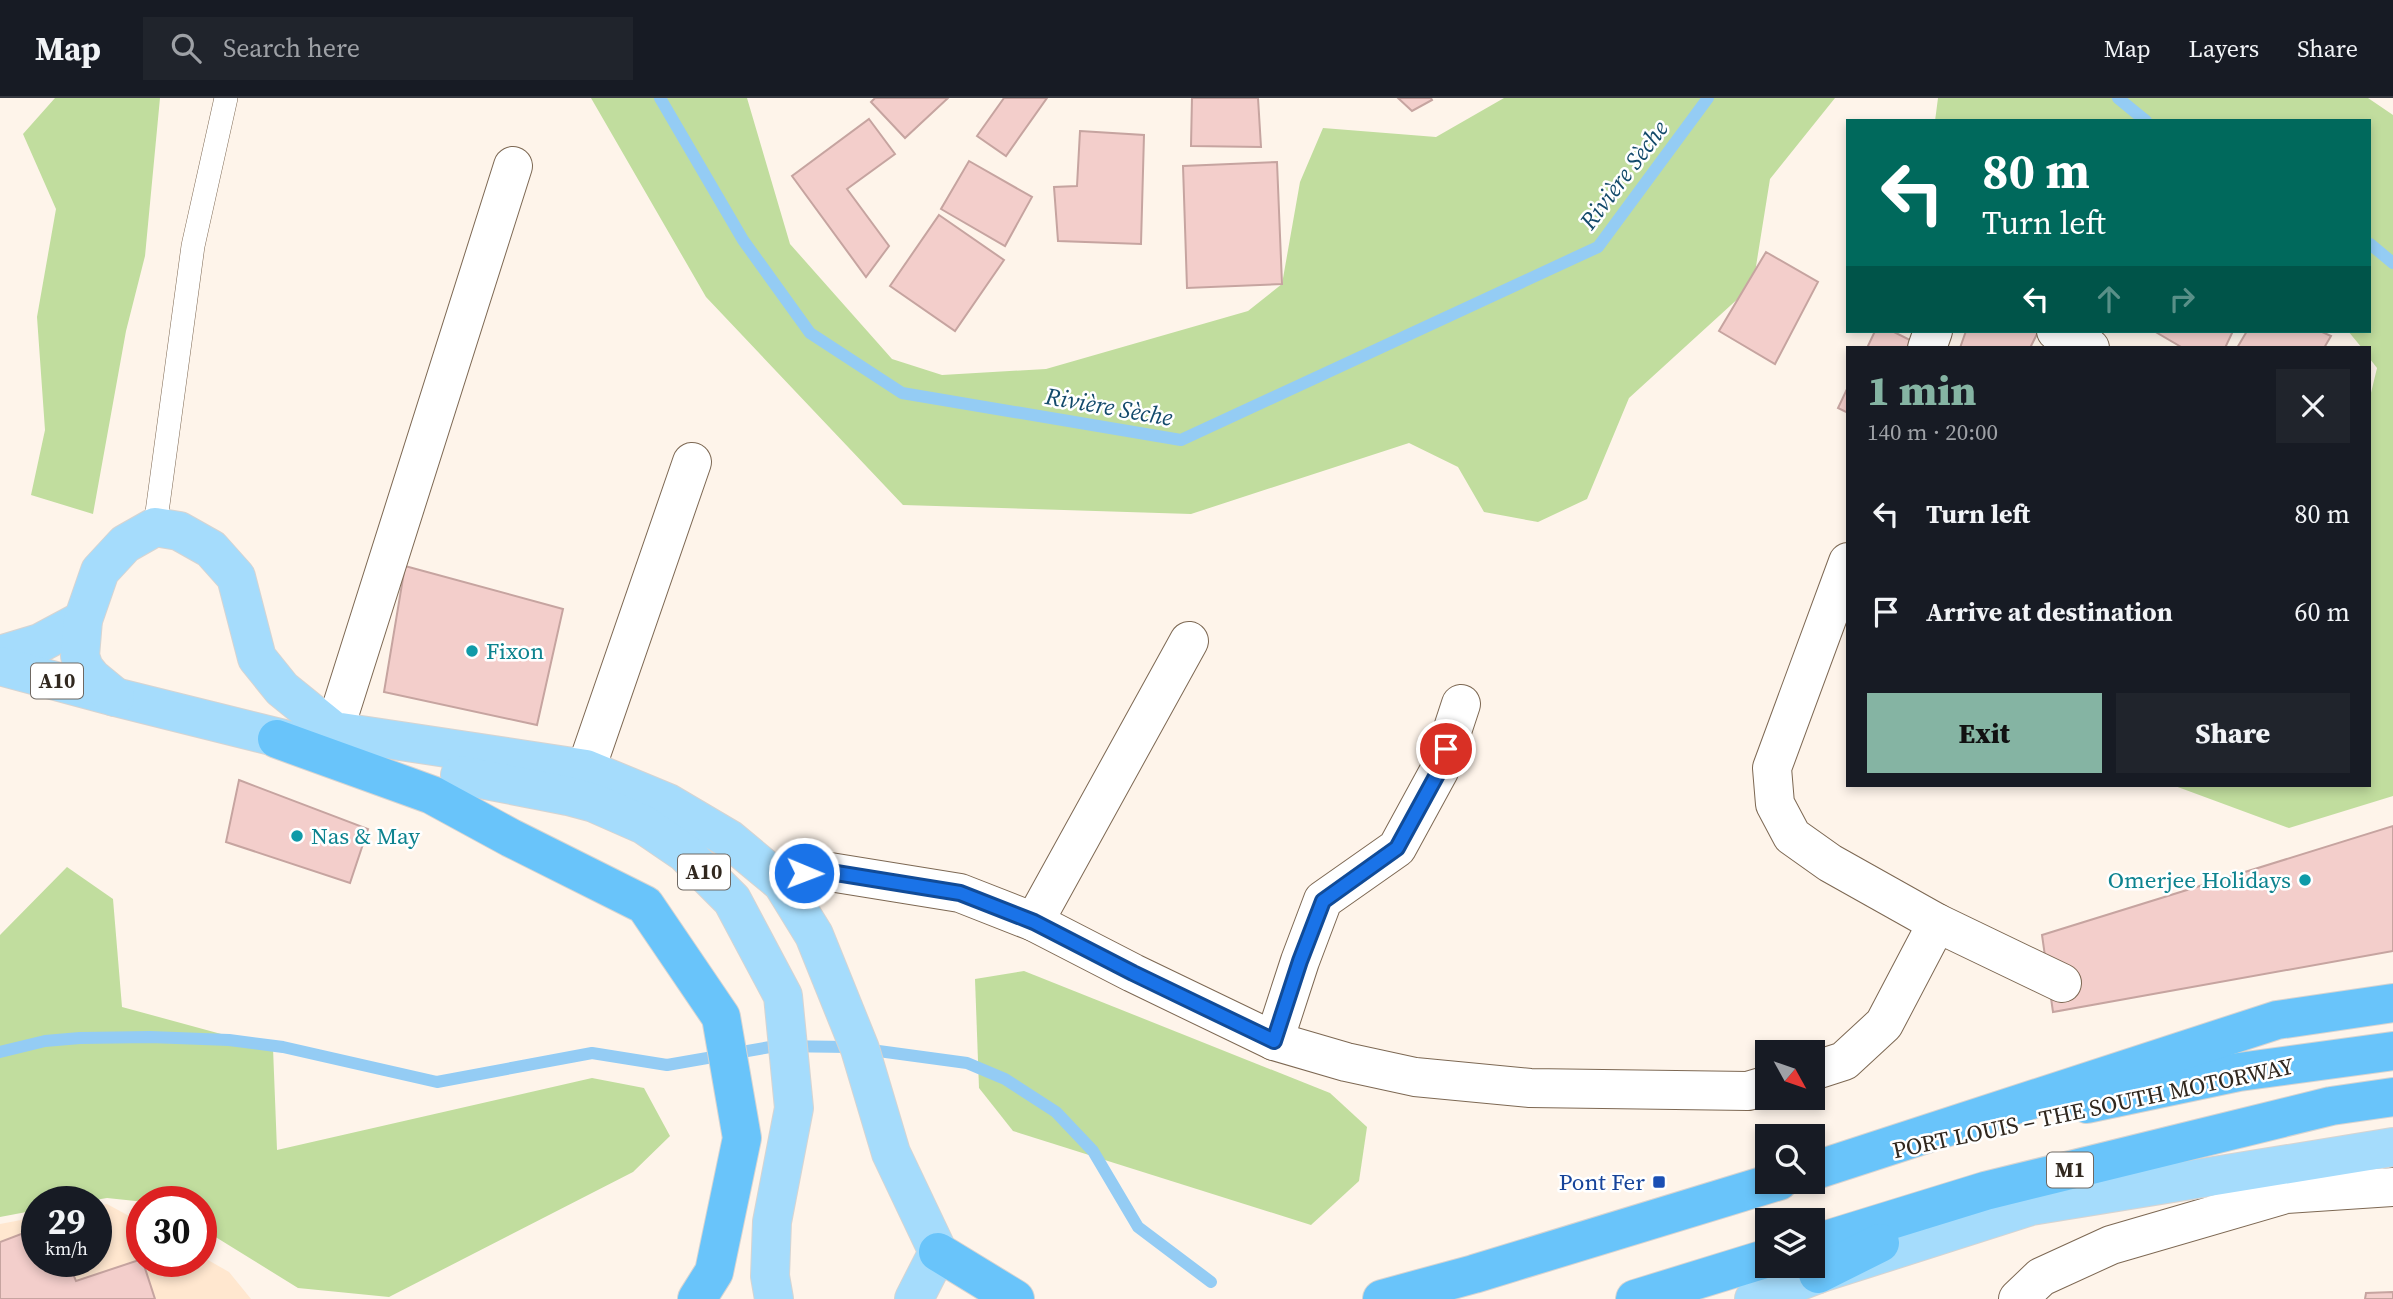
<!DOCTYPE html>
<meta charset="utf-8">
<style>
:root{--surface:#171b24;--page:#20242c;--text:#f1f3f6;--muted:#9ea1a6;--line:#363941;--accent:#85b4a3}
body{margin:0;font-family:"Source Serif 4",serif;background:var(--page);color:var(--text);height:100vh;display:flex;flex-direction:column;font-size:26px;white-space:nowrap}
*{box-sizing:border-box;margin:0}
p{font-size:23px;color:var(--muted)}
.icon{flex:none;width:38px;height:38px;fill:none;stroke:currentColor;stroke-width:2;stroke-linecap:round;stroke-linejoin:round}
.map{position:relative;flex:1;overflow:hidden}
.sheet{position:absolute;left:1846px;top:248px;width:525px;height:441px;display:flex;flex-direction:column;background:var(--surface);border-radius:0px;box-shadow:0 4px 10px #0003}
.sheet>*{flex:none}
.top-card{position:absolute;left:1846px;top:21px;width:525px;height:214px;border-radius:0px;box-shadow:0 4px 10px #0003;background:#00695c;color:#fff;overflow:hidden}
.needle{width:46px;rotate:130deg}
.fabs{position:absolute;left:1755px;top:942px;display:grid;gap:14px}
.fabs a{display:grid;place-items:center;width:70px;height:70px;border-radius:0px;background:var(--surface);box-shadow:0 4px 10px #0003;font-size:35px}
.speed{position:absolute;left:21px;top:1088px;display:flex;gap:14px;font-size:35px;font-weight:700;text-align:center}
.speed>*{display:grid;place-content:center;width:91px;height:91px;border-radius:50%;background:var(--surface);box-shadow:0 4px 10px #0003;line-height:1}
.speed small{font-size:18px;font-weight:400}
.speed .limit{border:10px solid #d22;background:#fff;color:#111}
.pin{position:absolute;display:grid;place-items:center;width:60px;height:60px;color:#fff;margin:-30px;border:4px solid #fff;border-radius:50%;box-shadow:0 2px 7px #0007}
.me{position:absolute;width:77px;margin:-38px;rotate:91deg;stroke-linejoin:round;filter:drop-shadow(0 0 5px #0008)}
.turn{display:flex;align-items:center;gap:24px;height:147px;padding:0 21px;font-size:32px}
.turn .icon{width:91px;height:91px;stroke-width:2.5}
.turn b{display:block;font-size:49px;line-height:60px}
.lanes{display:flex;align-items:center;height:66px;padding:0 21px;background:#0003;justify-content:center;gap:35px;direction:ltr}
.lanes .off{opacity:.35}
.round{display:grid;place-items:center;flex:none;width:74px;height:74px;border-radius:0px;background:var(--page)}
.summary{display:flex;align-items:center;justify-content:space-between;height:119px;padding:0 21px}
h1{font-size:42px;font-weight:800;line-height:52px;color:var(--accent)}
.cta{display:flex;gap:14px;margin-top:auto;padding:14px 21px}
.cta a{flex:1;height:80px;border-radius:0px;background:var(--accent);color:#111;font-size:28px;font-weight:800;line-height:80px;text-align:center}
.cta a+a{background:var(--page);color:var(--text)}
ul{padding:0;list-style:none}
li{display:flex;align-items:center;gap:21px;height:98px;padding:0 21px}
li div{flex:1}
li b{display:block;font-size:26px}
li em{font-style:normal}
header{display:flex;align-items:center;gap:42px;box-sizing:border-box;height:98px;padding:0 35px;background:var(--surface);border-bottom:2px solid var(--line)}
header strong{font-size:33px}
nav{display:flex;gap:38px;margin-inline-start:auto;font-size:24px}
.search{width:490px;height:63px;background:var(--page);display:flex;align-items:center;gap:18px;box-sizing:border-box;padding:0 24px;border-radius:0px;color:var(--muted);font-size:26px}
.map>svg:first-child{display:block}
</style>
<header>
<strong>Map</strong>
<div class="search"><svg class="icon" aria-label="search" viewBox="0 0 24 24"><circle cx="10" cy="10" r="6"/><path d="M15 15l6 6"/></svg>Search here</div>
<nav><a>Map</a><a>Layers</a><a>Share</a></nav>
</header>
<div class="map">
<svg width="2393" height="1201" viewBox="0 0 2393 1201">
<rect width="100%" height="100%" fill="#fef4ea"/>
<!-- built -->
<polygon fill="#ffe7cf" points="107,1106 142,1125 142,1164 201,1164 201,1158 229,1174 251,1201 0,1201 0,1126 37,1119 37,1164 96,1164 96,1108"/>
<!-- green -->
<g fill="#c1dd9e">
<polygon points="55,0 160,0 145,158 126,233 93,416 31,397 45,332 37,219 56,111 23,36"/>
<polygon points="591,0 747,0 790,146 892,261 942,277 1046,271 1248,213 1282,186 1300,84 1323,30 1436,39 1504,0 1835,0 1770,81 1753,187 1629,300 1587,401 1538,424 1484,414 1458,369 1409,345 1191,416 903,407 706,199"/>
<polygon points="1938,0 2368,0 2393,17 2393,698 2289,730 2175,688 2370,688 2370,299 2377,270 2370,261 2370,250 2362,250 2348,233 2370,233 2370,23 1935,23"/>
<polygon points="67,769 113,801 122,909 273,950 277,1052 592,980 644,990 670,1038 633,1074 389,1199 298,1190 201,1130 201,1104 145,1104 107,1100 83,1104 37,1104 37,1112 0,1119 0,837"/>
<polygon points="1024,873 1330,995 1367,1029 1359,1083 1311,1127 1013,1033 979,990 975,881"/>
</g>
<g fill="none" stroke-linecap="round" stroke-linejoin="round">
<!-- stream -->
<g stroke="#94ccf4" stroke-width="12">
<polyline points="660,0 743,142 810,235 902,295 1181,342 1598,149 1708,0"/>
<polyline points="2118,0 2146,23"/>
<polyline points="2370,146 2393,165"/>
<polyline points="0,954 45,943 80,940 150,939 229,942 283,949 437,984 592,955 667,967 776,948 849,949 967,965 1005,981 1056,1014 1093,1053 1138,1129 1211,1184"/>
</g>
</g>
<!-- building -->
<g fill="#f3cecb" stroke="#c6a4a0" stroke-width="2">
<polygon points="875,0 948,0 905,40 871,4"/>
<polygon points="1004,0 1047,0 1006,58 977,38"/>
<polygon points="1192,0 1258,0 1261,49 1191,48"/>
<polygon points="1398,0 1431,0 1432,2 1412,13"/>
<polygon points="869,21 895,56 847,91 889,148 866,179 792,78"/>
<polygon points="1080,33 1144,37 1141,146 1058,143 1054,89 1077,88"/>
<polygon points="969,63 1032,99 1005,148 941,111"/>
<polygon points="1277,64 1282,186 1187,190 1183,68"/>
<polygon points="939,117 1004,162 955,233 890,188"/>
<polygon points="1766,154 1818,184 1775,266 1719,233"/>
<polygon points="1875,233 1892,233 1922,248 1921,250 1867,250"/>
<polygon points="1966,233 2035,233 2038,234 2030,250 1960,250"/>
<polygon points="2154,233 2233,233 2225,250 2183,250"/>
<polygon points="2247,233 2320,233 2331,238 2324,250 2237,250"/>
<polygon points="1848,289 1848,315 1838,310"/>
<polygon points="405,468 563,511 537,627 384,594"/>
<polygon points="239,682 368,731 350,785 226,744"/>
<polygon points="2393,728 2393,853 2053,914 2042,837"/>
<polygon points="37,1130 37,1164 68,1164 76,1183 142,1161 155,1201 0,1201 0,1144"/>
<polygon points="2393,1194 2393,1201 2365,1201 2366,1195"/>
</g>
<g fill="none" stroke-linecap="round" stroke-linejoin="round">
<defs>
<polyline id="lane" points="155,429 193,148 226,0"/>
<g id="street">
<polyline points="2056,233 2090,250"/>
<polyline points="1927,250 1933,233"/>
<polyline points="334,633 513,68"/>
<polyline points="586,671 692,364"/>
<polyline points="782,785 804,775 830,774 960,795 1034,824 1133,875 1274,943 1346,964 1415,979 1530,990 1748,993 1768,987"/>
<polyline points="1034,824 1189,543"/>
<polyline points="1937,825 2062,885"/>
<polyline points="1274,943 1300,863 1323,802 1397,750 1439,673 1461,606"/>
<polyline points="1813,973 1844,963 1884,926 1937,825 1830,765 1792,738 1775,706 1772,670 1848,464"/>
</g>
<polyline id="secondary" points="2018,1201 2041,1179 2111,1147 2286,1096 2393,1089"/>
<g id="primary">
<polyline points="0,557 40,545 83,522"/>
<polyline points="0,568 115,599 308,647"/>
<polyline points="115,599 92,580 84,570 80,558 83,522 100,473 125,446 155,429 179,433 211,451 236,479 257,560 282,591 334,633 586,671 668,705 729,741 782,785 814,837 860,951 891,1055 938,1154 914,1201"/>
<polyline points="460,677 568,698 594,705 644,727 685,755 732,802 783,898 794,1010 772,1124 770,1178 774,1201"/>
<polyline points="1754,1201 1818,1176 2031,1108 2393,1049"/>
</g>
<g id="highway">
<polyline points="277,641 432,697 511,740 645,807 721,919 742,1040 714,1174 697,1201"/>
<polyline points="2087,1006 2239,974 2393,953"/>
<polyline points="1813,1073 2277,922 2393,905"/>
<polyline points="1813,1146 1985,1093 2331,1008 2393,999"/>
<polyline points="938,1154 1015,1201"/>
<polyline points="1818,1176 1880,1145"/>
<polyline points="1382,1201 1474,1176 1779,1083"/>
<polyline points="1635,1201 1768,1160"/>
</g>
</defs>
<!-- lane casing -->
<use href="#lane" stroke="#7d6853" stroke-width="24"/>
<!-- street casing -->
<use href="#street" stroke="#7d6853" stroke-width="40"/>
<!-- secondary casing -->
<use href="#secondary" stroke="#7d6853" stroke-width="40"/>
<!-- primary casing -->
<use href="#primary" stroke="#d6d4d2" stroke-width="40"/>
<!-- highway casing -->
<use href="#highway" stroke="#d6d4d2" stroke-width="40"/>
<!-- lane -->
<use href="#lane" stroke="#fff" stroke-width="23"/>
<!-- street -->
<use href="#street" stroke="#fff" stroke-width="38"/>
<!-- secondary -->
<use href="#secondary" stroke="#fff" stroke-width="38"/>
<!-- primary -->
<use href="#primary" stroke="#a5dcfc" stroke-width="38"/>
<!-- highway -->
<use href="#highway" stroke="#69c4fa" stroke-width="38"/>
</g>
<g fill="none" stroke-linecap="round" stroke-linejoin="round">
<defs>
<polyline id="route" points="804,775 830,774 960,795 1034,824 1133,875 1274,943 1300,863 1323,803 1397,750 1439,673 1446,651"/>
</defs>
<!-- route casing -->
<use href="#route" stroke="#114b97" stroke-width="18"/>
<!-- route -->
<use href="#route" stroke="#1a73e8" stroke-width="12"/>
</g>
<!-- markers -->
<g fill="#0f9aa8" stroke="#fff" stroke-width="2.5">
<circle cx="472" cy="553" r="7"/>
<circle cx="297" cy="738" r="7"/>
<circle cx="2305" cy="782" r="7"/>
</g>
<rect fill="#1a4fb4" stroke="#fff" stroke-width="2.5" x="1652" y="1077" width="14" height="14" rx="3.5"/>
<g text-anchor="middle" stroke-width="5" stroke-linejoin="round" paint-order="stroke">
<!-- shield labels -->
<g fill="#fff" stroke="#6f6862" stroke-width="2">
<rect x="31" y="565.5" width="52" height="35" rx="5"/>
<rect x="678" y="756.5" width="52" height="35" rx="5"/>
<rect x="2047" y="1054.5" width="46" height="35" rx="5"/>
</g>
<g font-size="21" font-weight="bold" fill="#31281f">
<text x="57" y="590">A10</text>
<text x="704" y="781">A10</text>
<text x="2070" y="1079">M1</text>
</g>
<!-- culture labels -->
<g font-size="23" fill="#0d838f" stroke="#fff" text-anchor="start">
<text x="486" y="561">Fixon</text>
<text x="311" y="746">Nas &amp; May</text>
<text x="2291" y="790" text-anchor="end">Omerjee Holidays</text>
</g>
<!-- street labels -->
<g font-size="23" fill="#31281f" stroke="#fff">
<text transform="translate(2093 1010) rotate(-12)" y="8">PORT LOUIS – THE SOUTH MOTORWAY</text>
</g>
<!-- transit labels -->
<g font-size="23" fill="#164399" stroke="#fff" text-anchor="end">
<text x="1645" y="1092">Pont Fer</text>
</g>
<!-- water labels -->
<g font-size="24" font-style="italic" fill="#134a6b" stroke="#fff">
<text transform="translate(1624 77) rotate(-53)" y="8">Rivière Sèche</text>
<text transform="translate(1109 309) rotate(10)" y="8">Rivière Sèche</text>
</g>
</g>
</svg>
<div class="fabs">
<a><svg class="needle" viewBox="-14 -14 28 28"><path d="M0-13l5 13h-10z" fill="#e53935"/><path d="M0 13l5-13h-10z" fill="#9ea1a6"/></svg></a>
<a><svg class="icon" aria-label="search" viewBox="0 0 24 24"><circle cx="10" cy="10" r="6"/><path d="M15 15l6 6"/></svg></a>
<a><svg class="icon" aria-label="layers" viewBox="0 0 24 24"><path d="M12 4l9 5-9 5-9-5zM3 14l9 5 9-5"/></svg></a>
</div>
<div class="speed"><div>29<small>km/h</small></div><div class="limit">30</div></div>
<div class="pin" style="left:1446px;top:651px;background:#d93025"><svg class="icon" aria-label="arrive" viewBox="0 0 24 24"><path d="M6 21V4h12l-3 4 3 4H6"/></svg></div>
<svg class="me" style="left:804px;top:775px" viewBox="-20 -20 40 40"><circle r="17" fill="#1a73e8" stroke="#fff" stroke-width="3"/><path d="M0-11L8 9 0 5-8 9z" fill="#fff"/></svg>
<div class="top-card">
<div class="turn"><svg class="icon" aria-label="left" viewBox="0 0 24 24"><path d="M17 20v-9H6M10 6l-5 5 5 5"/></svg><div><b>80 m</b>Turn left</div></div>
<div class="lanes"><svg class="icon" aria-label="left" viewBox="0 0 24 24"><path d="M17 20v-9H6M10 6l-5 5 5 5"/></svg><svg class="icon off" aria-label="ahead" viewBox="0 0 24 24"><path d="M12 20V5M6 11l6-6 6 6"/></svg><svg class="icon off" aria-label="right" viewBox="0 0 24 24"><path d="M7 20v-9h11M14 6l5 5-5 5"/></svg></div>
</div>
<section class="sheet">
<div class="summary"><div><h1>1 min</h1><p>140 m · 20:00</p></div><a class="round"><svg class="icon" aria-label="close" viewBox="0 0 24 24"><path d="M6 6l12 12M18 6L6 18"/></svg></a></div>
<ul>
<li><svg class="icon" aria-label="left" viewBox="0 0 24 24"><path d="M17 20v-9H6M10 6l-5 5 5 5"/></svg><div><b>Turn left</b></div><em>80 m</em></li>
<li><svg class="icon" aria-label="arrive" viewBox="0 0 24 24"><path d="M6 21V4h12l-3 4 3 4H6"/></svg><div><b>Arrive at destination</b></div><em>60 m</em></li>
</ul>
<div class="cta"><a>Exit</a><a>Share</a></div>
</section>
</div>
